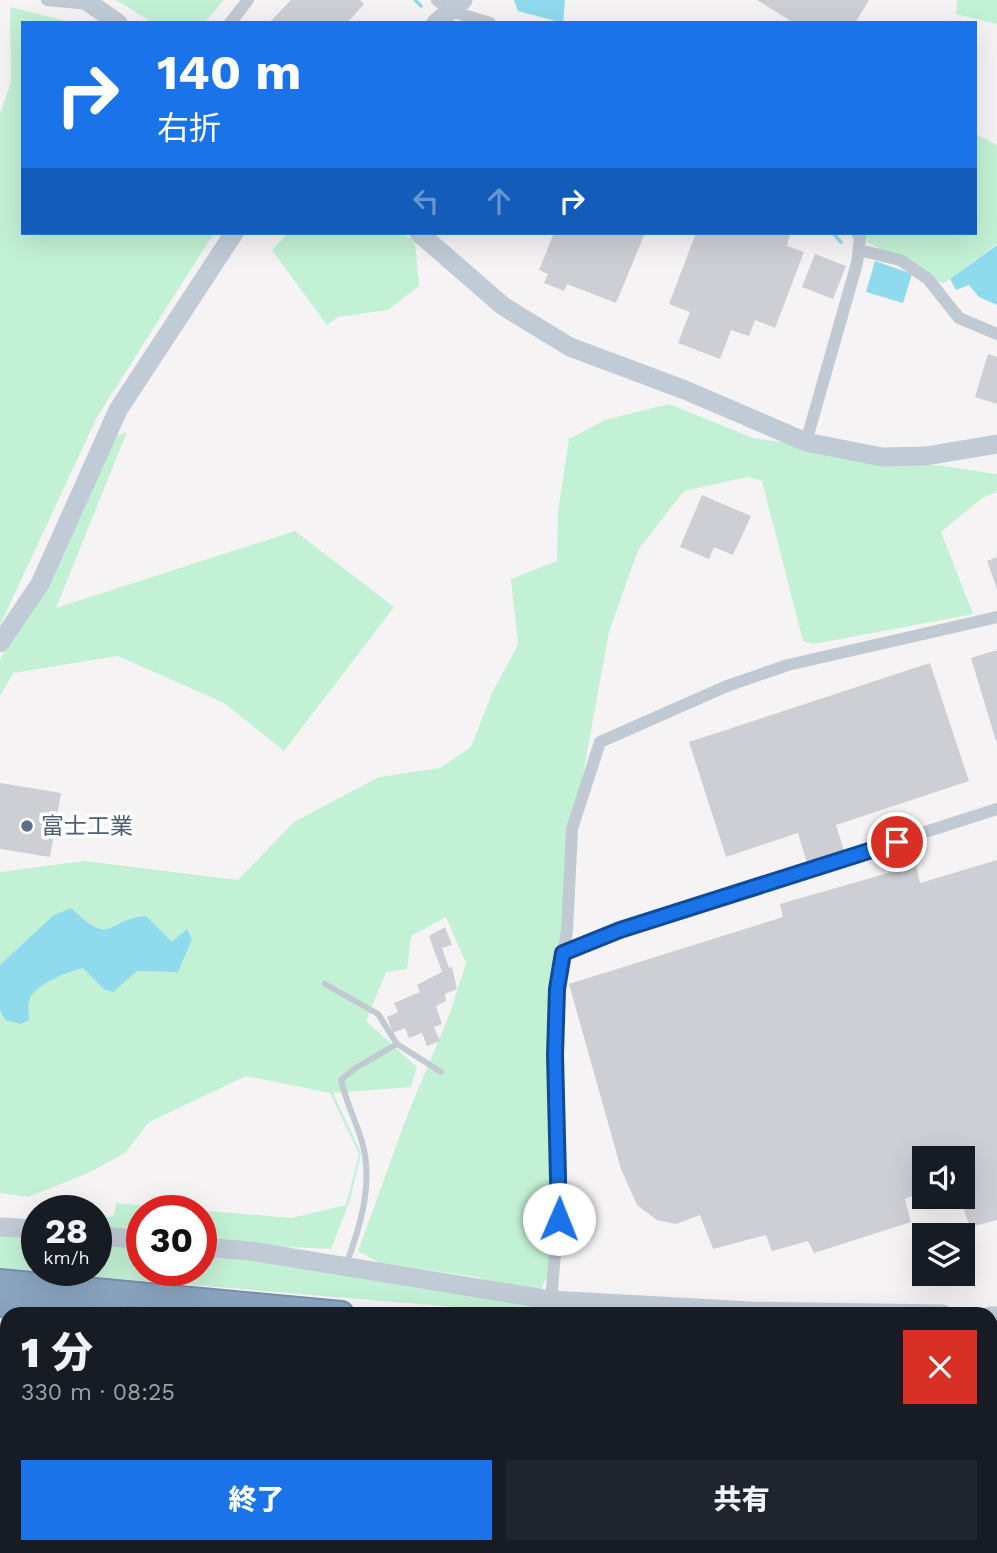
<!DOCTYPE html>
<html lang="ja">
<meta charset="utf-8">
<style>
:root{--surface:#171b24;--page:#20242c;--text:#f1f3f6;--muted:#9ea1a6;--accent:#1a73e8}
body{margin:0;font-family:"Work Sans","Noto Sans JP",sans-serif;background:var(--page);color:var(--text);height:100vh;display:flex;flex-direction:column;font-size:26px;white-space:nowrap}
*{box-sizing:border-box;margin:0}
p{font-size:23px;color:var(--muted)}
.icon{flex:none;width:38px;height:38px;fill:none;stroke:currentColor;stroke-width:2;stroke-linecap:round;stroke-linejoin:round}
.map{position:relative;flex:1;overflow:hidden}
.panel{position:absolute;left:0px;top:1307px;width:998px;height:247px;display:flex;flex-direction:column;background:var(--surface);border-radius:21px 21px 0 0;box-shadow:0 7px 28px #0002}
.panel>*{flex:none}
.top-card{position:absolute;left:21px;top:21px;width:956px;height:214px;border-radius:0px;box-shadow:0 7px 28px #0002;background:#1a73e8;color:#fff;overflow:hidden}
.controls{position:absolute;left:912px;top:1146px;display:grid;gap:14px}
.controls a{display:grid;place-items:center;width:63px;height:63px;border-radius:0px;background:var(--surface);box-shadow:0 7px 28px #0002;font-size:35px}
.speed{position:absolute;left:21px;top:1195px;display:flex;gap:14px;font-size:35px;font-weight:700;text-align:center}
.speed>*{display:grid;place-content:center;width:91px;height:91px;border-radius:50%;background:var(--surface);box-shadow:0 7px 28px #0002;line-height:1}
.speed small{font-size:18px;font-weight:400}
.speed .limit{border:10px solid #d22;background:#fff;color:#111}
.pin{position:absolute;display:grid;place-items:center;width:60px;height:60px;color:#fff;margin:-30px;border:4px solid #fff;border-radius:50%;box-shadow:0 2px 7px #0007}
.me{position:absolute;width:77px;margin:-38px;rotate:1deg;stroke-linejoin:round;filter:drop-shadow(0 0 5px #0008)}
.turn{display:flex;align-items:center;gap:24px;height:147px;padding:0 21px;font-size:32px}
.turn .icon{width:91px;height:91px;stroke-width:2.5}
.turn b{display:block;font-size:49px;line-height:60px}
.lanes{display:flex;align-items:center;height:66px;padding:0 21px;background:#0003;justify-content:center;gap:35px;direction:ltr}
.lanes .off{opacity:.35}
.round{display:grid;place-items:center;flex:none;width:74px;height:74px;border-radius:0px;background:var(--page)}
.overview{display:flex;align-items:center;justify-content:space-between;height:119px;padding:0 21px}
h1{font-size:42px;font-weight:800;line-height:52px}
.cta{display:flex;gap:14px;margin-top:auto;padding:14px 21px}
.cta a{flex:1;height:80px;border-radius:0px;background:var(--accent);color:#fff;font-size:28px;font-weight:800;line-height:80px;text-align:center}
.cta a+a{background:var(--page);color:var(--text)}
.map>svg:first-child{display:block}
</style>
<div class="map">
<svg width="997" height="1553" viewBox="0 0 997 1553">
<rect width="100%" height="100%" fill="#f5f3f3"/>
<!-- green -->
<g fill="#c3f1d5" fill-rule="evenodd">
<polygon points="116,0 224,0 204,23 153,23"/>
<polygon points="957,0 997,0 997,24 956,14"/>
<polygon points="10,7 74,23 23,23 23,233 214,233 97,417 0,625 0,114 11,82"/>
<polygon points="975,134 997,145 997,244 943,284 860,238 855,233 975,233"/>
<polygon points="288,233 400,233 415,241 419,286 388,310 338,317 327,325 272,250"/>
<path d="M 669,404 L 753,438 L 997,474 L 997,492 L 982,498 L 941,532 L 973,614 L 814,644 L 803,641 L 762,481 L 747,477 L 684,491 L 638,550 L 609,632 L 570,846 L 563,953 L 555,1261 L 538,1295 L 749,1314 L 539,1314 L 0,1269 L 0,1228 L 37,1231 L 37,1270 L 96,1270 L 96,1219 L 114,1216 L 116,1203 L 292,1218 L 346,1205 L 359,1154 L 330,1093 L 246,1076 L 149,1122 L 125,1153 L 88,1173 L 28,1197 L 0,1193 L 0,872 L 85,861 L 238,880 L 294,822 L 379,777 L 440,768 L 471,747 L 493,691 L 518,645 L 511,579 L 557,561 L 558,512 L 569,439 L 605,420 ZM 446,917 L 466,963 L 450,1013 L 407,1116 L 358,1251 L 380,1263 L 478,1277 L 520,1292 L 201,1247 L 201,1270 L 142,1270 L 142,1211 L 201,1211 L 201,1243 L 331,1249 L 350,1200 L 361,1153 L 333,1093 L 411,1087 L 417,1067 L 366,1021 L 386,972 L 407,969 L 411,936 Z"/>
<polygon points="127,432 56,608 295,531 394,607 284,751 224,703 118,656 13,673 0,696 0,660 116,436"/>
<polygon points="0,1322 7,1322 7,1450 0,1440"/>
<polygon points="63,1547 306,1547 300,1553 67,1553"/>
<polygon points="374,1547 559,1547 561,1553 372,1553"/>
<polygon points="576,1547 796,1547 801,1553 598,1553"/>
</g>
<!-- water -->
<g fill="#90daee">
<polygon points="514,0 565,0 563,23 518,11"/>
<polygon points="997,245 997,305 979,297 969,285 956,290 950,279"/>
<polygon points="875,261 912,274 903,303 866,292"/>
<path d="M 71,908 C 114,949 105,919 146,916 L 172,942 L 187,929 L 192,939 L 178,972 L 137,971 L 113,992 L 104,989 L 83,968 C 67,972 38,983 30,998 C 27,1005 29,1013 29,1020 L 21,1024 L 5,1020 L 0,1010 L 0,965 L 54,915 Z"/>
</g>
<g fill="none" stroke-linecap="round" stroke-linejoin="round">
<!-- stream -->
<g stroke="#90daee" stroke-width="3.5">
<polyline points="415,0 421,6"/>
<polyline points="833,233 841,242"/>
</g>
</g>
<!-- building -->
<g fill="#cdcfd5">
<polygon points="291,0 360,0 364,4 347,23 269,23"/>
<polygon points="757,0 869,0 855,23 794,23"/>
<polygon points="554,233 645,233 616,303 567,284 564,291 544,283 548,274 539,270"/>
<polygon points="696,233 790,233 787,246 804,252 775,328 755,320 749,336 731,330 720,359 678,343 690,312 669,304"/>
<polygon points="815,254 846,266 833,299 802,287"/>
<polygon points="988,354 997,357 997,404 975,397"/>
<polygon points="702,495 751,516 733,555 714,547 709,559 680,547"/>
<polygon points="997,557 997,589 987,561"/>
<polygon points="997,650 997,741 996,741 971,658"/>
<polygon points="930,663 969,781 836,825 844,851 807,863 798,833 726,857 689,742"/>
<polygon points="0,783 61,793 50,857 0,849"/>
<polygon points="997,860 997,1220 970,1227 959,1197 962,1197 962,1158 924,1158 924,1191 905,1199 911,1222 814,1253 808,1241 772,1251 766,1235 713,1249 700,1215 676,1224 657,1220 637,1205 621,1169 569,984 783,917 780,904 916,865 920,883"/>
<polygon points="445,927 452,945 442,948 449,968 452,967 457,989 445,994 446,1001 436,1006 442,1024 434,1027 440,1041 427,1046 422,1033 409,1038 405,1028 393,1033 387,1017 398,1012 394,1003 420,992 417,985 442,972 429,936"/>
<polygon points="131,1547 147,1547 151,1553 120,1553"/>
</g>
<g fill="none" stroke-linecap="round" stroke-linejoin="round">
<defs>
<g id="highway">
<polyline points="0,1282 341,1314"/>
<polyline points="0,1304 117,1314"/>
<polyline points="990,1371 997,1372"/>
<polyline points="990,1393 997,1393"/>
</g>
</defs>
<!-- highway casing -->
<use href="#highway" stroke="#7690ad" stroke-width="28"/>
<!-- lane -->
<g stroke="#c1cad2" stroke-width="6">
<polyline points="325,984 378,1014 397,1044"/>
<path d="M 346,1265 C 360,1228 374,1182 362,1142 C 356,1121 346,1102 341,1080 L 354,1069 L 397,1044 L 441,1072"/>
<polyline points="0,1389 7,1393"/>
<polyline points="238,1547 239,1553"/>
<polyline points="862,1547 872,1550"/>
<polyline points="910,1547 912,1553"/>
<polyline points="919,1547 920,1553"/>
<polyline points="84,1553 91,1547"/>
<polyline points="189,1553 193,1547"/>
<polyline points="828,1553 841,1547"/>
</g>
<!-- street -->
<g stroke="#c1cad2" stroke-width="12">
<polyline points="47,0 89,4"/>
<polyline points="437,0 451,11 490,23"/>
<polyline points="230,23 248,0"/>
<polyline points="859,250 900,260 928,279 959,318 997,334"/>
<polyline points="806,442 857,263 860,238 857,233"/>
<polyline points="563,953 620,930 997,809"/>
<polyline points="551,1300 560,1196 555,1127 557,989 567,931 572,829 600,742 727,686 788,665 997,617"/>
<polyline points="990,1421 997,1421"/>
<polyline points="0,1472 7,1481"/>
<polyline points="56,1547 61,1553"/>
<polyline points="662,1553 664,1547"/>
</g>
<!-- secondary -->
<g stroke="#c1cbd6" stroke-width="19">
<polyline points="85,0 118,23"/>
<polyline points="436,23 463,0"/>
<polyline points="419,233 503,306 570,347 685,390 806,442 882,457 926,456 997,444"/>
<polyline points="0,643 40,584 118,410 234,233"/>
<polyline points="0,1227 37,1229"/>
<polyline points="96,1235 142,1240"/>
<polyline points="201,1247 250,1251 551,1300 750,1311 943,1314"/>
<polyline points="990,1316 997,1316"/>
</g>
<!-- highway -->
<use href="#highway" stroke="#8ba5c1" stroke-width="24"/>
</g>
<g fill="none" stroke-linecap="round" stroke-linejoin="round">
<defs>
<polyline id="route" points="559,1219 555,1055 557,989 563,953 620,930 897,842"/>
</defs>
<!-- route casing -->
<use href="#route" stroke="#114b97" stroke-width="18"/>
<!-- route -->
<use href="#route" stroke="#1a73e8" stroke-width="12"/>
</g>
<!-- markers -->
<circle fill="#5c6f8a" stroke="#fff" stroke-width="2.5" cx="27" cy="826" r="7"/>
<g text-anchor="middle" stroke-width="7" stroke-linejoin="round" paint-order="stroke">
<!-- service labels -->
<g font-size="23" fill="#4e5e75" stroke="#fff" text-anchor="start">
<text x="41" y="834">富士工業</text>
</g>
</g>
</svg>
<div class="controls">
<a><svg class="icon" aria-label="sound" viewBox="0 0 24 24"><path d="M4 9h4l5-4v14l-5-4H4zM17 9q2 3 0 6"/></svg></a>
<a><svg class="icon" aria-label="layers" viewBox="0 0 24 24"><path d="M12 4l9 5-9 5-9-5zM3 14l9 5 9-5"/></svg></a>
</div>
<div class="speed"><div>28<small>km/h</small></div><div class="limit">30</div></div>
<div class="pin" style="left:897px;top:842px;background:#d93025"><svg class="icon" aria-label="arrive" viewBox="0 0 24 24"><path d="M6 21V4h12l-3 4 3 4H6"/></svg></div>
<svg class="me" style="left:559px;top:1219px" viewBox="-20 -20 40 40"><circle r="19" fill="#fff"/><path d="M0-13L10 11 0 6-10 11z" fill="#1a73e8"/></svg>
<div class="top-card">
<div class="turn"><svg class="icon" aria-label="right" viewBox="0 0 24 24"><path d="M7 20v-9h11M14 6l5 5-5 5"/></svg><div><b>140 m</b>右折</div></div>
<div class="lanes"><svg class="icon off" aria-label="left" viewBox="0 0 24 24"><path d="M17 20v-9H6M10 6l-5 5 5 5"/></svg><svg class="icon off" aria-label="ahead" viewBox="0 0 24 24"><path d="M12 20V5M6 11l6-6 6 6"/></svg><svg class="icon" aria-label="right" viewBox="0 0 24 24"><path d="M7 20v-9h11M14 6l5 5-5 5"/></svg></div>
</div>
<section class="panel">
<div class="overview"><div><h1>1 分</h1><p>330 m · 08:25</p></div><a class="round" style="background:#d93025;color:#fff"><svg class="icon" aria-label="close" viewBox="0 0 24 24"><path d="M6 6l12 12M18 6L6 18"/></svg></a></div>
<div class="cta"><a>終了</a><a>共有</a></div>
</section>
</div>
